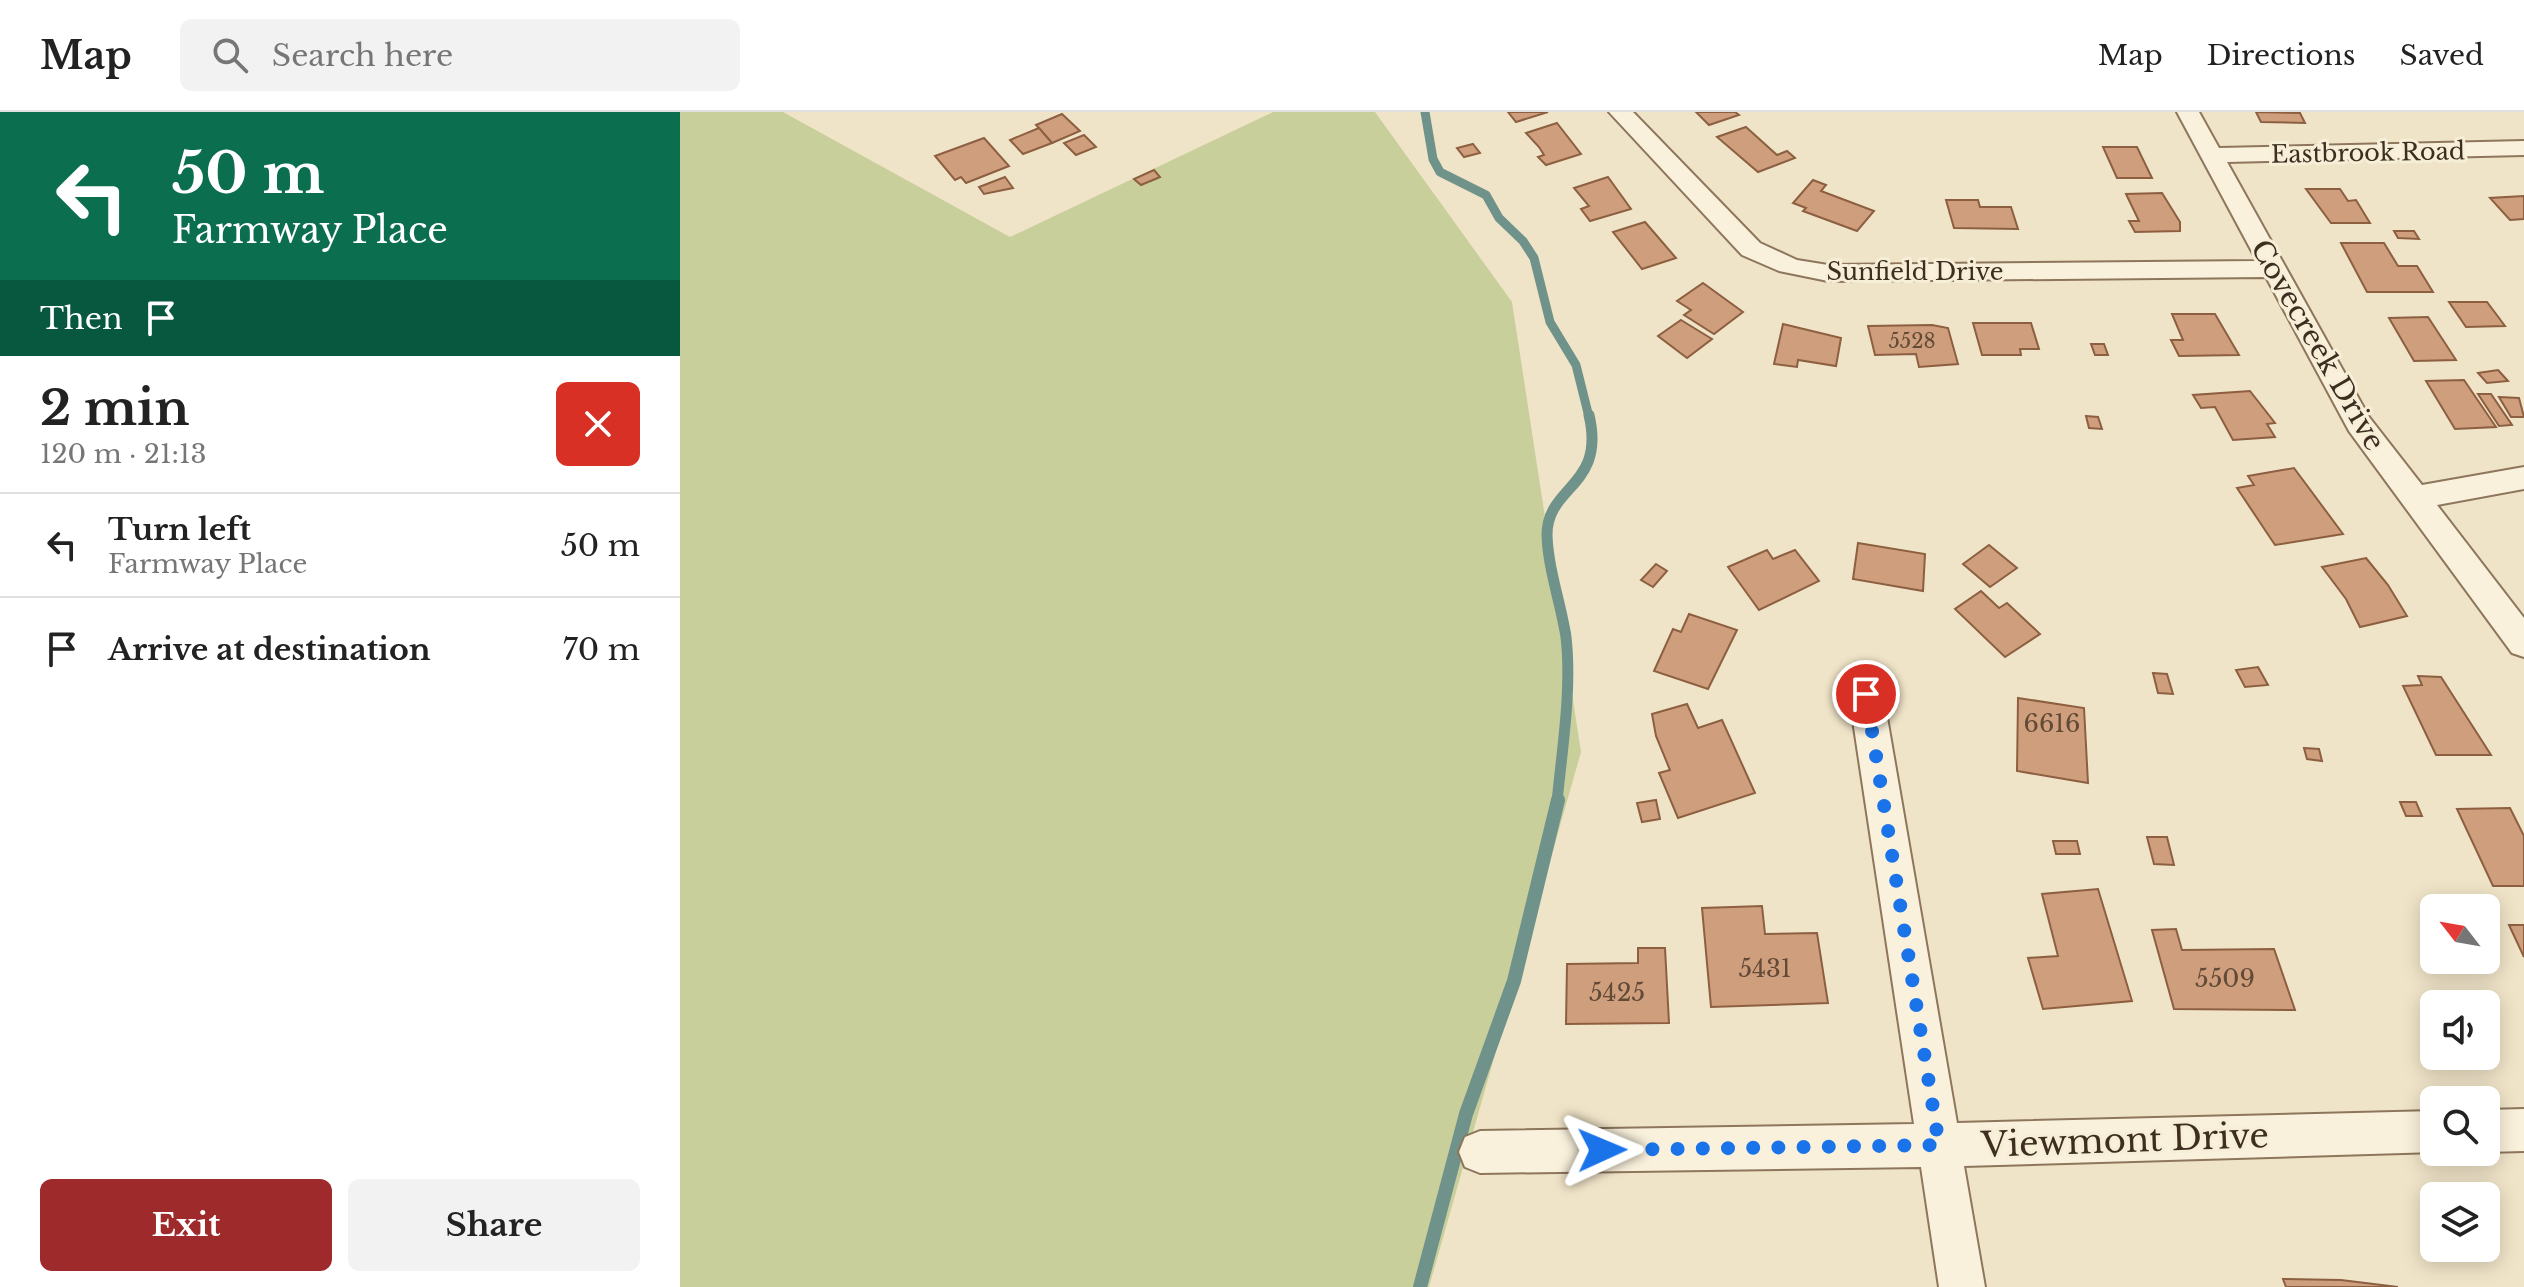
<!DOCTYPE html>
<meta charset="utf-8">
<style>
:root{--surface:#fff;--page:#f2f2f2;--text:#222;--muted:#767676;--line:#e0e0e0;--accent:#9e2a2b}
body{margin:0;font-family:"Libre Baskerville",serif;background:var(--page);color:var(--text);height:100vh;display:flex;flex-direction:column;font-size:30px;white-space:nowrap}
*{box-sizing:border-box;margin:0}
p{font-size:26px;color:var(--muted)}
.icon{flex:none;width:44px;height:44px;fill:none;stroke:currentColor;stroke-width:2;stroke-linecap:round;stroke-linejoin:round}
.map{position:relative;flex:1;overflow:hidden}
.sheet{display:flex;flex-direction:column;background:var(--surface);width:680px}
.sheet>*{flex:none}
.banner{background:#0b6e4f;color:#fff;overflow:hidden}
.needle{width:52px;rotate:301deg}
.fabs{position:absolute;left:1740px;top:782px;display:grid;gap:16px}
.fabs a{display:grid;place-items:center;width:80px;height:80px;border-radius:12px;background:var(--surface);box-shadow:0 4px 20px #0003;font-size:40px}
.pin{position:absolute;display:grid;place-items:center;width:68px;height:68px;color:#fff;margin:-34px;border:4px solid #fff;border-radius:50%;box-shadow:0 2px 8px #0007}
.me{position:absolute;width:88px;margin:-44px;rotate:89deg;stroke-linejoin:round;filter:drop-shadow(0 0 6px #0008)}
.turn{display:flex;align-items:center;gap:28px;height:168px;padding:0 40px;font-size:36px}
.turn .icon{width:104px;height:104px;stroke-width:2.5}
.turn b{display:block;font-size:56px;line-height:68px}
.then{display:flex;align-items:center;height:76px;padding:0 40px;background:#0003;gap:16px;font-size:30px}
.round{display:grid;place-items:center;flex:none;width:84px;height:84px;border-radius:12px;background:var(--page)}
.overview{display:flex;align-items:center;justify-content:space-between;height:136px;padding:0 40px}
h1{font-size:48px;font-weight:700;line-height:60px}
.cta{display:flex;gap:16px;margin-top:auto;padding:16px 40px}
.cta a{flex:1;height:92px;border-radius:12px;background:var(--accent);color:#fff;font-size:32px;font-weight:700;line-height:92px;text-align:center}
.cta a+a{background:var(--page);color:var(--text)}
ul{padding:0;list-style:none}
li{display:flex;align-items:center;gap:24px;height:104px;padding:0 40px;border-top:2px solid var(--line)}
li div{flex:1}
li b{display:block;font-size:30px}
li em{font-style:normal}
header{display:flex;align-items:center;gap:48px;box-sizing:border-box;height:112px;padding:0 40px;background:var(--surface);border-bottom:2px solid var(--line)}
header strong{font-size:38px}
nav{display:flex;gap:44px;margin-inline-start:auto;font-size:28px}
.search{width:560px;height:72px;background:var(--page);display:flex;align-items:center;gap:20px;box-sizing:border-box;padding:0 28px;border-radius:12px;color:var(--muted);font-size:30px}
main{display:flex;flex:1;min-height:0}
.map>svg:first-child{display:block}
</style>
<header>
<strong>Map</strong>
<div class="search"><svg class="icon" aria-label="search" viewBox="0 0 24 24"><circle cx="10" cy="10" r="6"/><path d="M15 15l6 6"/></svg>Search here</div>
<nav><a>Map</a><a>Directions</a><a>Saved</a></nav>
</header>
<main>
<section class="sheet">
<div class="banner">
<div class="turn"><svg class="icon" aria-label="left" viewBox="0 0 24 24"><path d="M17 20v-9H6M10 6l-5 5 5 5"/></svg><div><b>50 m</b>Farmway Place</div></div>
<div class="then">Then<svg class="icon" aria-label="arrive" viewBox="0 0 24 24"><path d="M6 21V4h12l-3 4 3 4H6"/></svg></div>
</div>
<div class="overview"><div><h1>2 min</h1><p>120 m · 21:13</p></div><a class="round" style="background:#d93025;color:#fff"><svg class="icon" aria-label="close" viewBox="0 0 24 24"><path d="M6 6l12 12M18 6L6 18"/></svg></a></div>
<ul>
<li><svg class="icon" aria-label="left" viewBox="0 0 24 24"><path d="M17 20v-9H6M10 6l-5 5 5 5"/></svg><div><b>Turn left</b><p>Farmway Place</p></div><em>50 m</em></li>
<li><svg class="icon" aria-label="arrive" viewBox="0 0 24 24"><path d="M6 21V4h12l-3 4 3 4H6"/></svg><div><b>Arrive at destination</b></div><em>70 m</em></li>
</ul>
<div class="cta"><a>Exit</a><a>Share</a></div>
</section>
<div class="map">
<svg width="1844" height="1175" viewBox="0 0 1844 1175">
<rect width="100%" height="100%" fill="#f0e4c8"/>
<!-- green -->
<polygon fill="#c9cf9b" points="0,0 103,0 330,125 593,0 695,0 832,190 901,640 749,1175 0,1175"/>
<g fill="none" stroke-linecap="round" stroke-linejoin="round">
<!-- stream-far2 -->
<polyline stroke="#6f938a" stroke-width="9" points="745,0 753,47 760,60 806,83 819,106 843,129 854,146 870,210 896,253 909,305"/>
<!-- stream-far1 -->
<path stroke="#6f938a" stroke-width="11" d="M 877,690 C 882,637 892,578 886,525 C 881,492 868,457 867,423 C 867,373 926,375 909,303"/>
<!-- stream -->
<polyline stroke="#6f938a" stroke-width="14" points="740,1175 786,1002 834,869 878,688"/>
</g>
<!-- building -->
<g fill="#cf9f7d" stroke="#8d5f41" stroke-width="2">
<polygon points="828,0 868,0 836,10"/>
<polygon points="1016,0 1055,0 1059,3 1029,13"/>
<polygon points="1576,0 1620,1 1625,11 1581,10"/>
<polygon points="382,2 400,19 372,31 356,13"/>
<polygon points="877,11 901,42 866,53 858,45 864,43 859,35 846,21"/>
<polygon points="1066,15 1097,43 1107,39 1115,46 1078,60 1037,25"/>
<polygon points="359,16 372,31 343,42 330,28"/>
<polygon points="404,23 416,35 396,43 384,31"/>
<polygon points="304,26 329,54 286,71 281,65 275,68 255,44"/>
<polygon points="793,32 800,41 784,45 777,36"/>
<polygon points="1423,35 1457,35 1472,66 1437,66"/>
<polygon points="474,58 480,65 461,73 454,67"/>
<polygon points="325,65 333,76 304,82 299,75"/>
<polygon points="928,65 951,97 910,109 901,97 909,94 894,76"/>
<polygon points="1133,68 1146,73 1141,79 1194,99 1177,119 1123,99 1126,96 1113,91"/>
<polygon points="1626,77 1660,77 1668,89 1676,88 1690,111 1651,111"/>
<polygon points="1482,81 1500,110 1500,119 1455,120 1449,109 1459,109 1446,82"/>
<polygon points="1844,84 1844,107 1830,108 1810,86"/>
<polygon points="1266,88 1298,88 1300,95 1331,95 1338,117 1274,116"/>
<polygon points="965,110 996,146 962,157 933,120"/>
<polygon points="1714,119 1734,119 1739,127 1718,126"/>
<polygon points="1661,131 1704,131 1718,154 1737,154 1753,180 1687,180"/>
<polygon points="1023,171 1063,200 1034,222 1004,203 1011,198 997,189"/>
<polygon points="1769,190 1807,190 1825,214 1786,215"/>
<polygon points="1492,202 1535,202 1559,243 1499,244 1491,228 1503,228"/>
<polygon points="1748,205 1776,248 1734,249 1709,206"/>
<polygon points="1001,208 1032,227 1007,246 978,224"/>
<polygon points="1293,211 1351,211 1359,237 1340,237 1341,243 1302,243"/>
<polygon points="1103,212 1161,226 1156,254 1118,248 1117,255 1094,252"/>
<polygon points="1252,213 1268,216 1278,252 1239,255 1236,242 1195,243 1188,214"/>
<polygon points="1411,232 1424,232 1428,243 1415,243"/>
<polygon points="1818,258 1828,269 1807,271 1798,261"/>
<polygon points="1784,268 1816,315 1775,317 1746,269"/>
<polygon points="1570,279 1595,311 1587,312 1595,325 1553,328 1535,295 1521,296 1513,283"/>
<polygon points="1798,282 1811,282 1832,313 1819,314"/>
<polygon points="1819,285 1839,286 1844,305 1831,305"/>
<polygon points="1406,304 1418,305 1422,317 1409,316"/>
<polygon points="1614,356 1663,422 1595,433 1557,376 1574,373 1568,364"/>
<polygon points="1178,431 1245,442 1243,479 1173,467"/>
<polygon points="1309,433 1337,456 1310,475 1283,452"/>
<polygon points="1087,438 1093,447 1115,438 1139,469 1079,498 1048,455"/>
<polygon points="1686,446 1708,473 1727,504 1680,515 1666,487 1642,455"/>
<polygon points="976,452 987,459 973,475 961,468"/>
<polygon points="1301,479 1319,496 1327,491 1360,522 1325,545 1275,497"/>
<polygon points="1009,502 1057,518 1028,577 974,559 993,517 1001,520"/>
<polygon points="1578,555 1588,573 1565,575 1556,558"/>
<polygon points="1473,561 1487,562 1493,582 1478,581"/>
<polygon points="1738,564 1761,565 1811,643 1756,643 1723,574 1742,573"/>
<polygon points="1338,586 1404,596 1408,671 1337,659"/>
<polygon points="1007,592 1018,616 1042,608 1075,681 998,706 979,661 990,658 976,624 972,602"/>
<polygon points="1624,636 1639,637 1642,649 1627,647"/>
<polygon points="976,688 980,707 962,710 957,691"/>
<polygon points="1720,690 1736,690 1742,704 1726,704"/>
<polygon points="1830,696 1844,724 1844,774 1813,774 1777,697"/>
<polygon points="1467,725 1487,725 1494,753 1474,752"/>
<polygon points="1373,729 1397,729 1400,742 1376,742"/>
<polygon points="1418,777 1452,889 1363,897 1348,846 1378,844 1362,782"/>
<polygon points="1082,794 1085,822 1137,821 1148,891 1031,895 1022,796"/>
<polygon points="1829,813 1844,813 1844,845"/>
<polygon points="1496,817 1502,838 1594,837 1615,898 1494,897 1472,818"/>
<polygon points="958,836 985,836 989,911 886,912 887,852 958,851"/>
<polygon points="1603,1167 1661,1168 1718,1175 1606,1175"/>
</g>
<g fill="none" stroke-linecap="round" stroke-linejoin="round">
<defs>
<g id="street">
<polygon points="929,0 953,0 1080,131 1117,148 1148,153 1577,149 1497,0 1519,0 1539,36 1844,29 1844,43 1547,50 1689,305 1742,373 1844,355 1844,377 1757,393 1844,506 1844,545 1832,541 1669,319 1586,165 1148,169 1099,159 1062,143"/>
<polygon points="1186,567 1198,572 1203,582 1277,1011 1754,999 1754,1040 1757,1040 1284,1054 1305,1175 1259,1175 1241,1055 800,1061 785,1055 779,1040 785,1025 800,1019 1234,1012 1169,582 1174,572"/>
<polygon points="1844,997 1844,1039 1806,1040 1805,1040 1806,998"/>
</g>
</defs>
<!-- street casing -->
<use href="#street" stroke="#8d765c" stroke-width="4"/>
<!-- street -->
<use href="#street" fill="#faf1dc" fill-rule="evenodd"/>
</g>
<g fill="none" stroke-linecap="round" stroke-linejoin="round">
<!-- route -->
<polyline stroke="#1a73e8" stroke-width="14" stroke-dasharray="0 25.2" points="922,1038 1259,1033 1186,582"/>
</g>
<g text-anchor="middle" stroke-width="6" stroke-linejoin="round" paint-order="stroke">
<!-- far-number labels -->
<g font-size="20" fill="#624a37">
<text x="1232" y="236">5528</text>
</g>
<!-- far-street labels -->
<g font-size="24" fill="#3d2e20" stroke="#f7eed8">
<text transform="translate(1688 41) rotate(-1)" y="8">Eastbrook Road</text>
<text x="1235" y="168">Sunfield Drive</text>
</g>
<!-- number labels -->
<g font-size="24" fill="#624a37">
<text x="1372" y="620">6616</text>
<text x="1085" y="865">5431</text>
<text x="1545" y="875">5509</text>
<text x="937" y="889">5425</text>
</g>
<!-- street labels -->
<g font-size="28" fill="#3d2e20" stroke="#f7eed8">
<text transform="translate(1638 233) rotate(60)" y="10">Covecreek Drive</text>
</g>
<!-- near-street labels -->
<g font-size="34" fill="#3d2e20" stroke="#f7eed8">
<text transform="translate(1445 1028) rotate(-2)" y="12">Viewmont Drive</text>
</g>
</g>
</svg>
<div class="fabs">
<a><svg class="needle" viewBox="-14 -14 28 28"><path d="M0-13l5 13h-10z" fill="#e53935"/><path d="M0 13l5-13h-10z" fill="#767676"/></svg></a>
<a><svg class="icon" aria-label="sound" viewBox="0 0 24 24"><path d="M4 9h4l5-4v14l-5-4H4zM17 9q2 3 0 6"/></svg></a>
<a><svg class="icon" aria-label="search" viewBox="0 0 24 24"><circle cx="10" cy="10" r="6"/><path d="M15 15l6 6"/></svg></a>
<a><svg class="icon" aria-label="layers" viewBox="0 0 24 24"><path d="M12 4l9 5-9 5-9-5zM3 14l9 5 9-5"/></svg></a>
</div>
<div class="pin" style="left:1186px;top:582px;background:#d93025"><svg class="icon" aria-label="arrive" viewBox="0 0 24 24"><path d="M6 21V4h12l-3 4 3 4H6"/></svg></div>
<svg class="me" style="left:922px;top:1038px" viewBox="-20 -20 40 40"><path d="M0-17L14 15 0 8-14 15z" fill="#1a73e8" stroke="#fff" stroke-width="4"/></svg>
</div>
</main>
